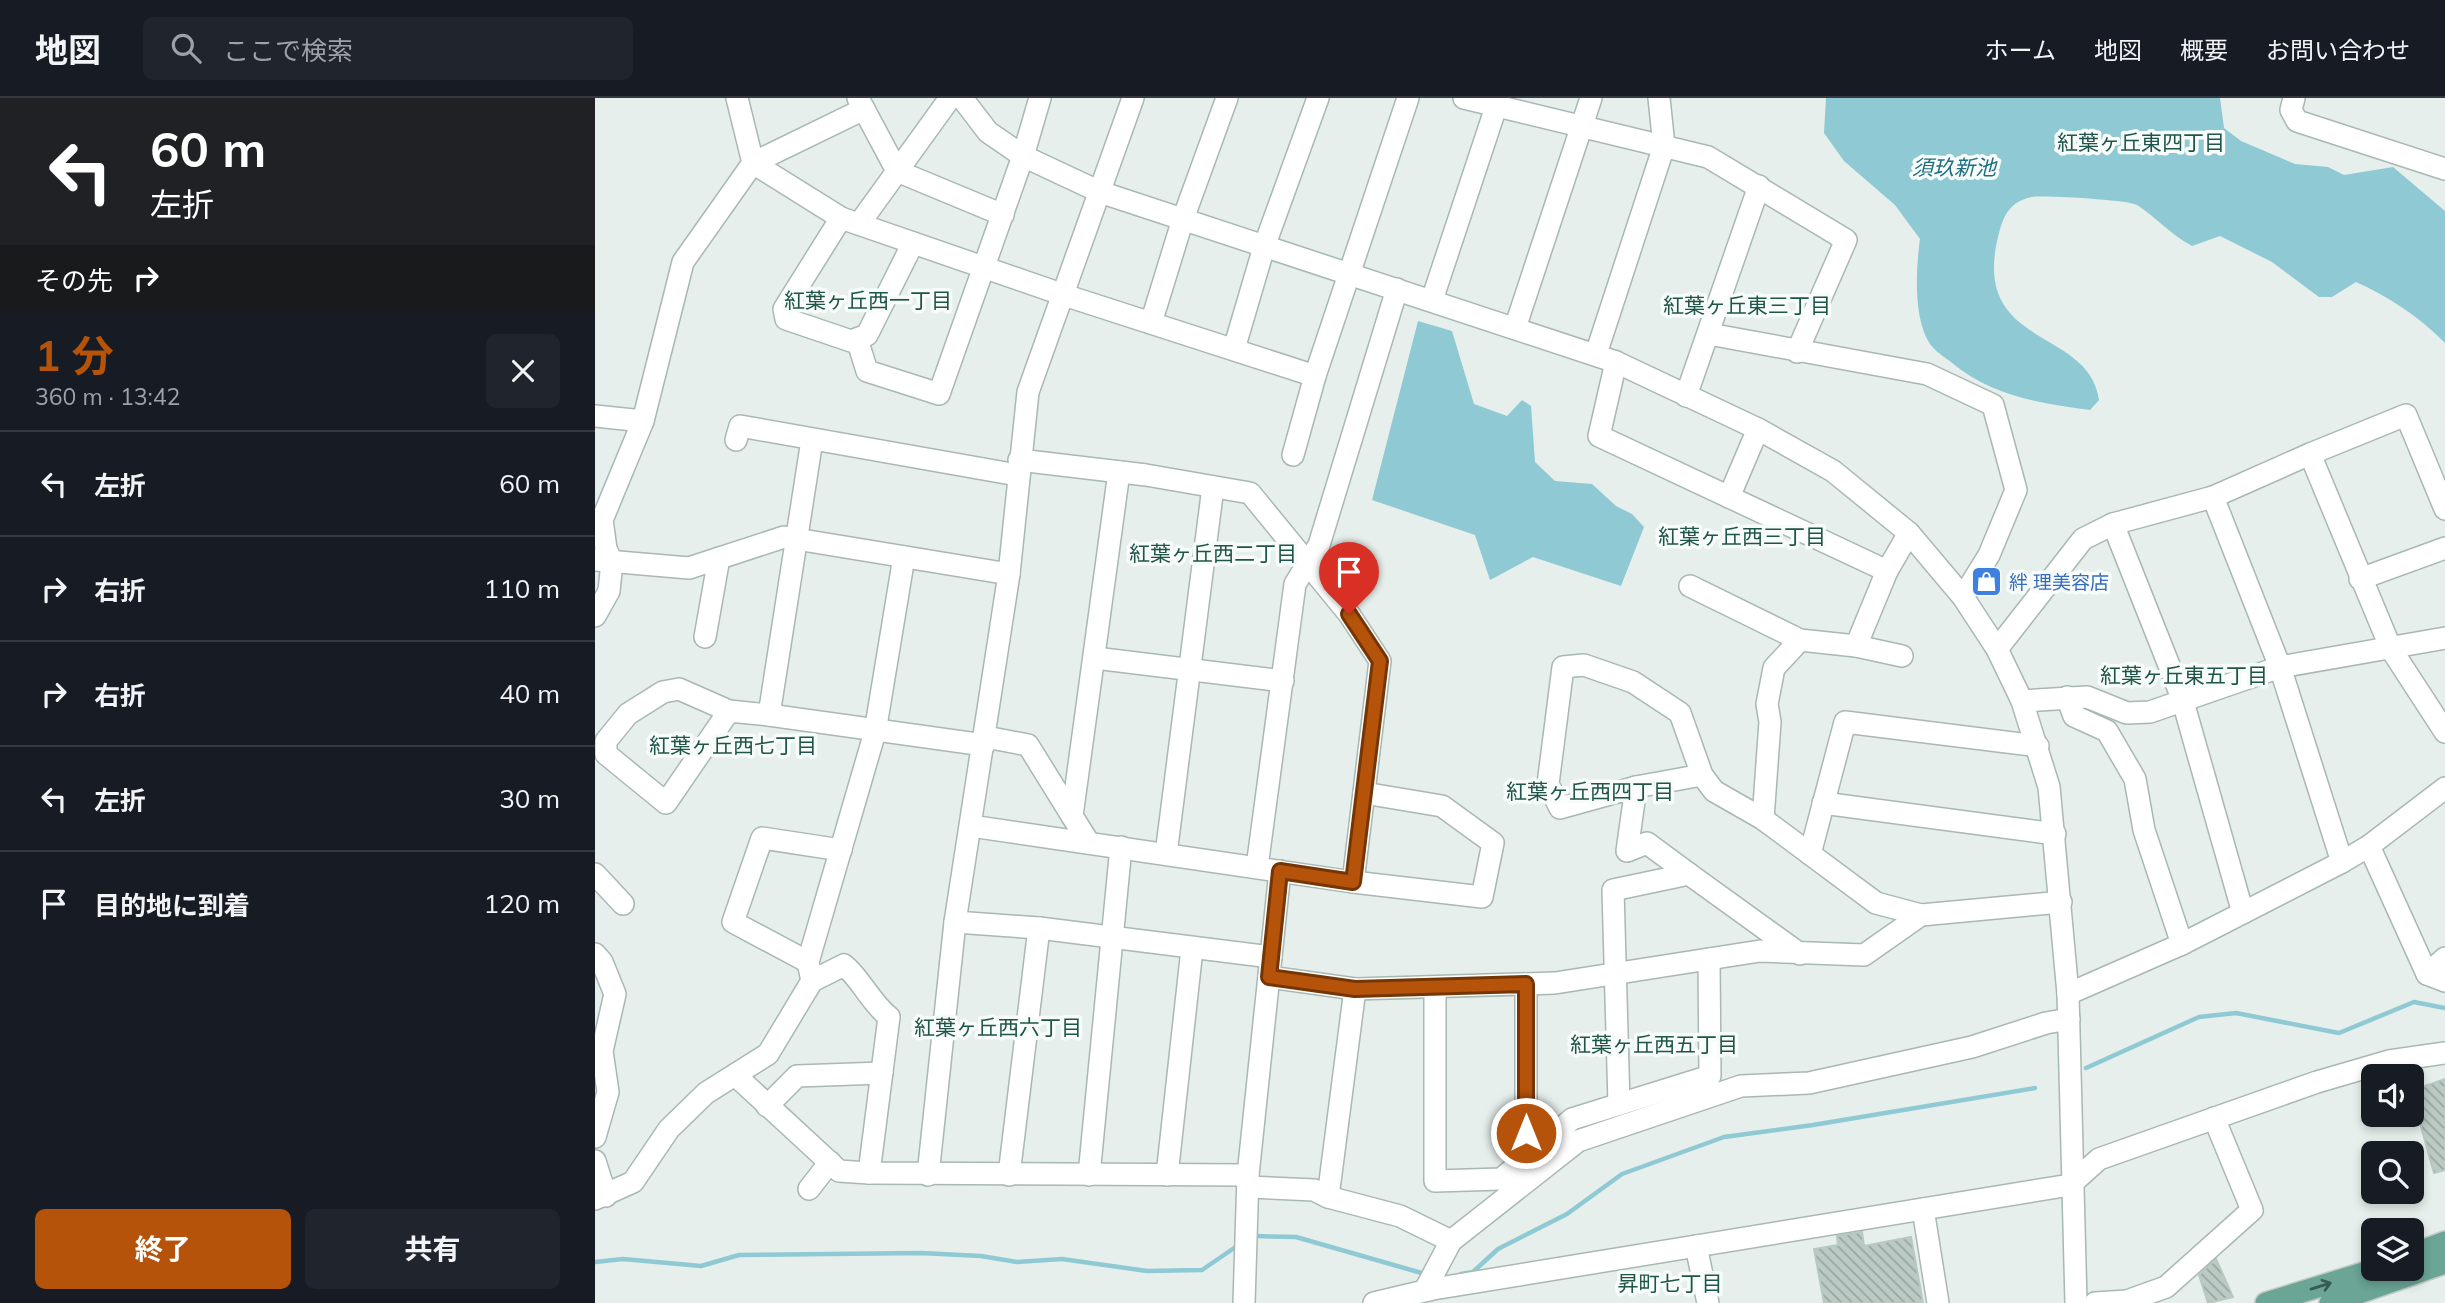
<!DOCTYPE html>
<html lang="ja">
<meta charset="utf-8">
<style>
:root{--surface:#171b24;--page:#20242c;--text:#f1f3f6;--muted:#9ea1a6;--line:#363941;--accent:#b45309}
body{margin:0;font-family:Mulish,"Noto Sans JP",sans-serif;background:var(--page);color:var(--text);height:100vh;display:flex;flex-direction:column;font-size:26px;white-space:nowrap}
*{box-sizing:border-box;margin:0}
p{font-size:23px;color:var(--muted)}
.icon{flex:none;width:38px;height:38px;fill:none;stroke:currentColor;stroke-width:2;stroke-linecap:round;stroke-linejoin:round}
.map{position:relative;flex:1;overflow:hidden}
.panel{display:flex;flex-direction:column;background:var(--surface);width:595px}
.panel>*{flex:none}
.top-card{background:#202124;color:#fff;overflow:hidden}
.buttons{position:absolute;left:1766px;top:966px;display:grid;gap:14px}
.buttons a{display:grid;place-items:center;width:63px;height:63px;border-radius:10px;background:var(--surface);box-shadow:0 4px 10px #0003;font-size:35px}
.pin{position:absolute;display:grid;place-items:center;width:60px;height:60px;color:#fff;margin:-72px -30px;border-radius:50% 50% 50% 0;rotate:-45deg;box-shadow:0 0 7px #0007}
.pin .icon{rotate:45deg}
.me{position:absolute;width:77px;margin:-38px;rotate:0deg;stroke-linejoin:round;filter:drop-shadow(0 0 5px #0008)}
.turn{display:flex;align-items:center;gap:24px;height:147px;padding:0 35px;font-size:32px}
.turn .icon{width:91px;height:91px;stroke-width:2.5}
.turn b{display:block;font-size:49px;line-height:60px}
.then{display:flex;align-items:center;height:66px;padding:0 35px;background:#0003;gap:14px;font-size:26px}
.round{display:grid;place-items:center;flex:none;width:74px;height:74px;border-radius:10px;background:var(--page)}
.summary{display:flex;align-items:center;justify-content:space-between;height:119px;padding:0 35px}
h1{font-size:42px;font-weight:700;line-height:52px;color:var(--accent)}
.primary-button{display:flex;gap:14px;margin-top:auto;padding:14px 35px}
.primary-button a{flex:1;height:80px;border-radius:10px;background:var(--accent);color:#fff;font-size:28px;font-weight:700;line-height:80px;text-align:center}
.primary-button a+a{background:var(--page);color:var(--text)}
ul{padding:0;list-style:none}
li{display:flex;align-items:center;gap:21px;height:105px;padding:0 35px;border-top:2px solid var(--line)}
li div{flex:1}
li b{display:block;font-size:26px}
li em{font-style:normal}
header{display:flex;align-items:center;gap:42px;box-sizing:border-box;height:98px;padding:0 35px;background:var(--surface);border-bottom:2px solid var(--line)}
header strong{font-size:33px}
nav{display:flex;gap:38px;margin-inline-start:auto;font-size:24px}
.search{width:490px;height:63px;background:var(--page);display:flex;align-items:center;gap:18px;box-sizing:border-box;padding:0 24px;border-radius:10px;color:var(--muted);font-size:26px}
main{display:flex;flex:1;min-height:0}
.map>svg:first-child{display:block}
</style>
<header>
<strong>地図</strong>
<div class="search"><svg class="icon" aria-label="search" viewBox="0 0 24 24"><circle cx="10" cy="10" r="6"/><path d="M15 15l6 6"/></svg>ここで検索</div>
<nav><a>ホーム</a><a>地図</a><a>概要</a><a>お問い合わせ</a></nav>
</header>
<main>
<section class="panel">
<div class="top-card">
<div class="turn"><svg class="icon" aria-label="left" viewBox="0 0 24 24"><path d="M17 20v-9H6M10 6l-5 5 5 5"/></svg><div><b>60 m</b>左折</div></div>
<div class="then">その先<svg class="icon" aria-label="right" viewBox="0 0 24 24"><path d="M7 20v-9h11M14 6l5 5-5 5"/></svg></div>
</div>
<div class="summary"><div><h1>1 分</h1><p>360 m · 13:42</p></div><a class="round"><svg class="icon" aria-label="close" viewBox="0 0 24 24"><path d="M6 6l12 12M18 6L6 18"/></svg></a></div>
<ul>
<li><svg class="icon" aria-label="left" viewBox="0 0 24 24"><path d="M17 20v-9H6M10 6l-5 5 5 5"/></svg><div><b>左折</b></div><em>60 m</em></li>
<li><svg class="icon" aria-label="right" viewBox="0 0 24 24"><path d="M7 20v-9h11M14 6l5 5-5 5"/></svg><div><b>右折</b></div><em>110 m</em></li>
<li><svg class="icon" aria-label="right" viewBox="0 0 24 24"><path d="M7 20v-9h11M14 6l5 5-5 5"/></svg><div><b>右折</b></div><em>40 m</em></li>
<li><svg class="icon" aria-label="left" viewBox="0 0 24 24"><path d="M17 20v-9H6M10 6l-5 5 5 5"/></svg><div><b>左折</b></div><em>30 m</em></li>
<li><svg class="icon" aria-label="arrive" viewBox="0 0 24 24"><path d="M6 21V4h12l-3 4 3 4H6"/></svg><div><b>目的地に到着</b></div><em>120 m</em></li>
</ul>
<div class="primary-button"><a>終了</a><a>共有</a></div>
</section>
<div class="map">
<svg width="1850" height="1205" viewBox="0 0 1850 1205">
<defs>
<pattern id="building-back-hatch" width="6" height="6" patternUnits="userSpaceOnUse" patternTransform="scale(1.75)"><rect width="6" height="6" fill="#bbcac4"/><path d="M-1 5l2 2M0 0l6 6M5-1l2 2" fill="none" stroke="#98a6a0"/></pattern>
</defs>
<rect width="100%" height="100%" fill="#e6efeb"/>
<!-- water -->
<g fill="#8ec9d4">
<path d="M 1231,0 L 1625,0 L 1629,30 L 1646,43 L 1700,66 L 1733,69 L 1749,77 L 1798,69 L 1850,113 L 1850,245 C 1823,218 1796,200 1761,184 L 1737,199 L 1724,199 L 1677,164 L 1625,138 L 1597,148 C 1576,137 1562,120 1542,107 C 1534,102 1449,97 1437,99 C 1416,103 1409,116 1404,135 C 1373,252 1494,228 1504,302 L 1495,312 C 1444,305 1396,298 1356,264 C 1349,259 1340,253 1335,246 C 1318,221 1321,170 1325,141 L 1300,107 L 1249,63 L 1229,35 Z"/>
<polygon points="823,223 857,233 879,306 912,318 927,302 936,308 940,364 960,383 997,386 1021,408 1037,416 1049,429 1026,488 938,459 895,482 880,437 777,402"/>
</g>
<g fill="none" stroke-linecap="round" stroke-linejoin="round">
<!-- stream -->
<g stroke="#8ec9d4" stroke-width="4.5">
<polyline points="1491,970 1604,919 1641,915 1744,935 1819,904 1850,910"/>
<polyline points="659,1138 701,1139 830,1176"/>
<polyline points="0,1164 28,1161 106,1168 144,1157 326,1155 386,1158 422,1164 467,1161 552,1173 607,1172 645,1146"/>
<polyline points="866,1176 878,1174 903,1151 972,1116 1027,1076 1129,1039 1218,1027 1440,990"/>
</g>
</g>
<!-- building -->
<g fill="url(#building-back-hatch)" stroke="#b8c9c2" stroke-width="2">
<polygon points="1850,981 1850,1072 1839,1075 1816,993"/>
<polygon points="1267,1134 1269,1148 1316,1139 1328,1205 1229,1205 1219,1151 1243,1147 1242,1138"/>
<polygon points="1621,1161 1638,1199 1613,1205 1604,1177"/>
</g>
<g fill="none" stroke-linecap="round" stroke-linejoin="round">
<defs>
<g id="minor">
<polyline points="263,0 302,73 408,117"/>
<polyline points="367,0 393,34 428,58 505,94 1021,264 1163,331 1238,373 1314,435 1368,499 1402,551 1427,603 1454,689 1473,896 1481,1205"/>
<polyline points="869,0 1113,59 1251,142 1202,254"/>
<polyline points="1699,0 1696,12 1702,23 1850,71"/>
<polyline points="269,11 158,65 246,120 469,197 720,278"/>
<polyline points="246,120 189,211 191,221 256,243 272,237 318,145"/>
<polyline points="264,126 355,0"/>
<polyline points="837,202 904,0"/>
<polyline points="556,225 588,121 632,0"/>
<polyline points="920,230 996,0"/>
<polyline points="1114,236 1332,276 1398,307 1421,392 1394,457 1368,499"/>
<polyline points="262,241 272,273 344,296 428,58 445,0"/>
<polyline points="639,251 669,149 723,0"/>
<polyline points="1001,256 1069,48 1064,0"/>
<polyline points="1021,264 1004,338 1292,473 1314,435"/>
<polyline points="1091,298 1164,88"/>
<polyline points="0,318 48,323"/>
<polyline points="141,342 145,328 422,377"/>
<polyline points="217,342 174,617 389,647"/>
<polyline points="1715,356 1811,317 1850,411"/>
<polyline points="698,357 720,278 813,0"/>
<polyline points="424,362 551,377 655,395 754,516 785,563 758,784"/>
<polyline points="1134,399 1163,331"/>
<polyline points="1618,399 1685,569 1747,764"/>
<polyline points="1518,426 1587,600 1648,815"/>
<polyline points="0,462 94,470 189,439 414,476 433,294 538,0"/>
<polyline points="1765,481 1850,450"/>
<polyline points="1095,488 1205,542 1261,548 1307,558"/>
<polyline points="0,518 14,493 17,464 11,451 7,422 48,323 88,164 158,65 142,0"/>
<polyline points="110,539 124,460"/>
<polyline points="1261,548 1292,473"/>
<polyline points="1402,551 1488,441 1518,426 1618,399 1715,356 1796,551 1850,634"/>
<polyline points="500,560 688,583"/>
<polyline points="1472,599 1479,618 1512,633 1540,681 1549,732 1587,846"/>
<polyline points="1427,603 1492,599 1532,615 1555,614 1685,569 1850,540"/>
<polyline points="134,613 71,705 11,656 11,643 33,616 68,594 84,591 134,613 174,617"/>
<polyline points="391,639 433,647 477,718"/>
<polyline points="1107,677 1041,689 965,710 953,686 968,569 989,567 1038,584 1085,615 1107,677 1119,693 1168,721 1281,805 1326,817 1466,804"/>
<polyline points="1041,689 1032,753 1052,745 1094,776"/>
<polyline points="1228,705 1460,736"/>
<polyline points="1168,721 1175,624 1172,606 1179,570 1205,542"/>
<polyline points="376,728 758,784 887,799 898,745 847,708 769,695"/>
<polyline points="494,745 477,718 524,374"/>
<polyline points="1774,748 1832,876 1850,883"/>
<polyline points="571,756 618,389"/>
<polyline points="1215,756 1250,624 1443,648"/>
<polyline points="662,769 700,486 724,447 802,191"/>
<polyline points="0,776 28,806"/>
<polyline points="360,824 414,476"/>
<polyline points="0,856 7,864 20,896 7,953 13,994 0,1039"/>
<polyline points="213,864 138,824 167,740 246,752"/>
<polyline points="1832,876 1850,860"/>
<polyline points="674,879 760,891 960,885 1165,853 1269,857 1326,817"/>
<path d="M 217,883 L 249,867 C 267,882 275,904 294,919 L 274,1075 L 653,1077"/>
<polyline points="840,889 840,1083 906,1081 941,1052 931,1035 931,886"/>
<polyline points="1473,896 1587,846 1747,764 1774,748 1850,690"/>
<polyline points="140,977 244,1073 274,1075"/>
<polyline points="1024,1006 1018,792 1094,776 1205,856"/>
<polyline points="172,1008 202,978 287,975"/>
<polyline points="941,1052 977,1021 1115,978 1114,861"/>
<polyline points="0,1063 11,1098"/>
<polyline points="333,1077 360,824 444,830 676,859"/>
<polyline points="414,1077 444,830"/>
<polyline points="494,1077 526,749"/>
<polyline points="572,1077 597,851"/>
<polyline points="653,1089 719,1092 733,1099 805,1118 856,1143"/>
<polyline points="214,1091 235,1064"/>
<polyline points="733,1099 760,891"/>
<polyline points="0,1101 38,1084 74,1031 111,995 173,956 217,883 213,864 280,634 309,459"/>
<polyline points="1328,1111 1343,1205"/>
<polyline points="1101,1148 1113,1205"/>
<polyline points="830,1192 856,1143 983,1043 1146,988 1214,985 1377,949 1451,925 1474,921"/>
<polyline points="649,1205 653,1077 685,773"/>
<polyline points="779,1205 838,1191 1475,1087 1504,1061 1722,984 1794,963 1850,955"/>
<polyline points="1500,1205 1532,1203 1571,1189 1657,1112 1619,1020"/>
</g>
<g id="major">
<polyline points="1816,1157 1850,1144"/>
<polyline points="1671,1205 1781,1171"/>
<polyline points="1735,1205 1850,1165"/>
</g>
</defs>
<!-- minor casing -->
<use href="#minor" stroke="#a8b8b2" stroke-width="24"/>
<!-- major casing -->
<use href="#major" stroke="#c2cac8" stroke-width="24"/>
<!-- minor -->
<use href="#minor" stroke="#fff" stroke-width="21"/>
<!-- major -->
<use href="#major" stroke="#6aa596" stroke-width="21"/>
</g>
<!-- one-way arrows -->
<defs><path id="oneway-shaft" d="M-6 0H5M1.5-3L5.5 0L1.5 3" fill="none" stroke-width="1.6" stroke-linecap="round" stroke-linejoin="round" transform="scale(1.75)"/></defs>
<use stroke="#365b51" href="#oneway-shaft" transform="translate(1726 1188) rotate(-17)"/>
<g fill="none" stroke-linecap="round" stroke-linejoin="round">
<defs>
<polyline id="route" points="754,516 785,563 758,784 685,773 674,879 760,891 931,886 931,1035"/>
</defs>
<!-- route casing -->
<use href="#route" stroke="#753606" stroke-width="18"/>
<!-- route -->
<use href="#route" stroke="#b45309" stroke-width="12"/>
</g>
<!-- icons -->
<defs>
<symbol id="shop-square" viewBox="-11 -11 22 22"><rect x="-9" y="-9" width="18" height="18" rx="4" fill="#3f7fe0" stroke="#f7fbf9"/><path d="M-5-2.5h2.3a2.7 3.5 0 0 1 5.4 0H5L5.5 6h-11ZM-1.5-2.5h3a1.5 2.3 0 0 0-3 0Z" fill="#fff"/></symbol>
</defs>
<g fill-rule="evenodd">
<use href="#shop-square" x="1374" y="466" width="35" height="35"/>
</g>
<g text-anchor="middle" stroke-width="7" stroke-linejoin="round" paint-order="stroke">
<!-- shop labels -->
<g font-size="19" fill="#366cbe" stroke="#f7fbf9" text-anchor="start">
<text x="1414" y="491">絆 理美容店</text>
</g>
<!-- neighbourhood labels -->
<g font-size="21" fill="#1f5548" stroke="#f7fbf9">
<text x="1546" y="52">紅葉ヶ丘東四丁目</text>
<text x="273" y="210">紅葉ヶ丘西一丁目</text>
<text x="1152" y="215">紅葉ヶ丘東三丁目</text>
<text x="1147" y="446">紅葉ヶ丘西三丁目</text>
<text x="618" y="463">紅葉ヶ丘西二丁目</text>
<text x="1589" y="585">紅葉ヶ丘東五丁目</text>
<text x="138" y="655">紅葉ヶ丘西七丁目</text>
<text x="995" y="701">紅葉ヶ丘西四丁目</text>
<text x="403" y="937">紅葉ヶ丘西六丁目</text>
<text x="1059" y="954">紅葉ヶ丘西五丁目</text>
<text x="1075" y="1193">昇町七丁目</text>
</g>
<!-- water labels -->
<g font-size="21" font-style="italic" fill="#1c6f80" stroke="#f7fbf9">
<text x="1359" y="77">須玖新池</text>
</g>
</g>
</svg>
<div class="buttons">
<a><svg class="icon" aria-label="sound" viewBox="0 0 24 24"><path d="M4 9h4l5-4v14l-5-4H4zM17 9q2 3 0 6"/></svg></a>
<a><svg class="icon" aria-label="search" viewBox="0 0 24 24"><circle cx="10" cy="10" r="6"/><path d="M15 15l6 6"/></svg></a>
<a><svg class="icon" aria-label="layers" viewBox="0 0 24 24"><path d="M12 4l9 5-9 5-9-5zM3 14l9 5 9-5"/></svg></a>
</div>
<div class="pin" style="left:754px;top:516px;background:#d93025"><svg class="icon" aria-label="arrive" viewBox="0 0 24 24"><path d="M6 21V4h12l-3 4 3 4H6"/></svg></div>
<svg class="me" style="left:931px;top:1035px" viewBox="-20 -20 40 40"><circle r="17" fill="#b45309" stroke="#fff" stroke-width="3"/><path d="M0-11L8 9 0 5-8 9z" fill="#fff"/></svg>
</div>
</main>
